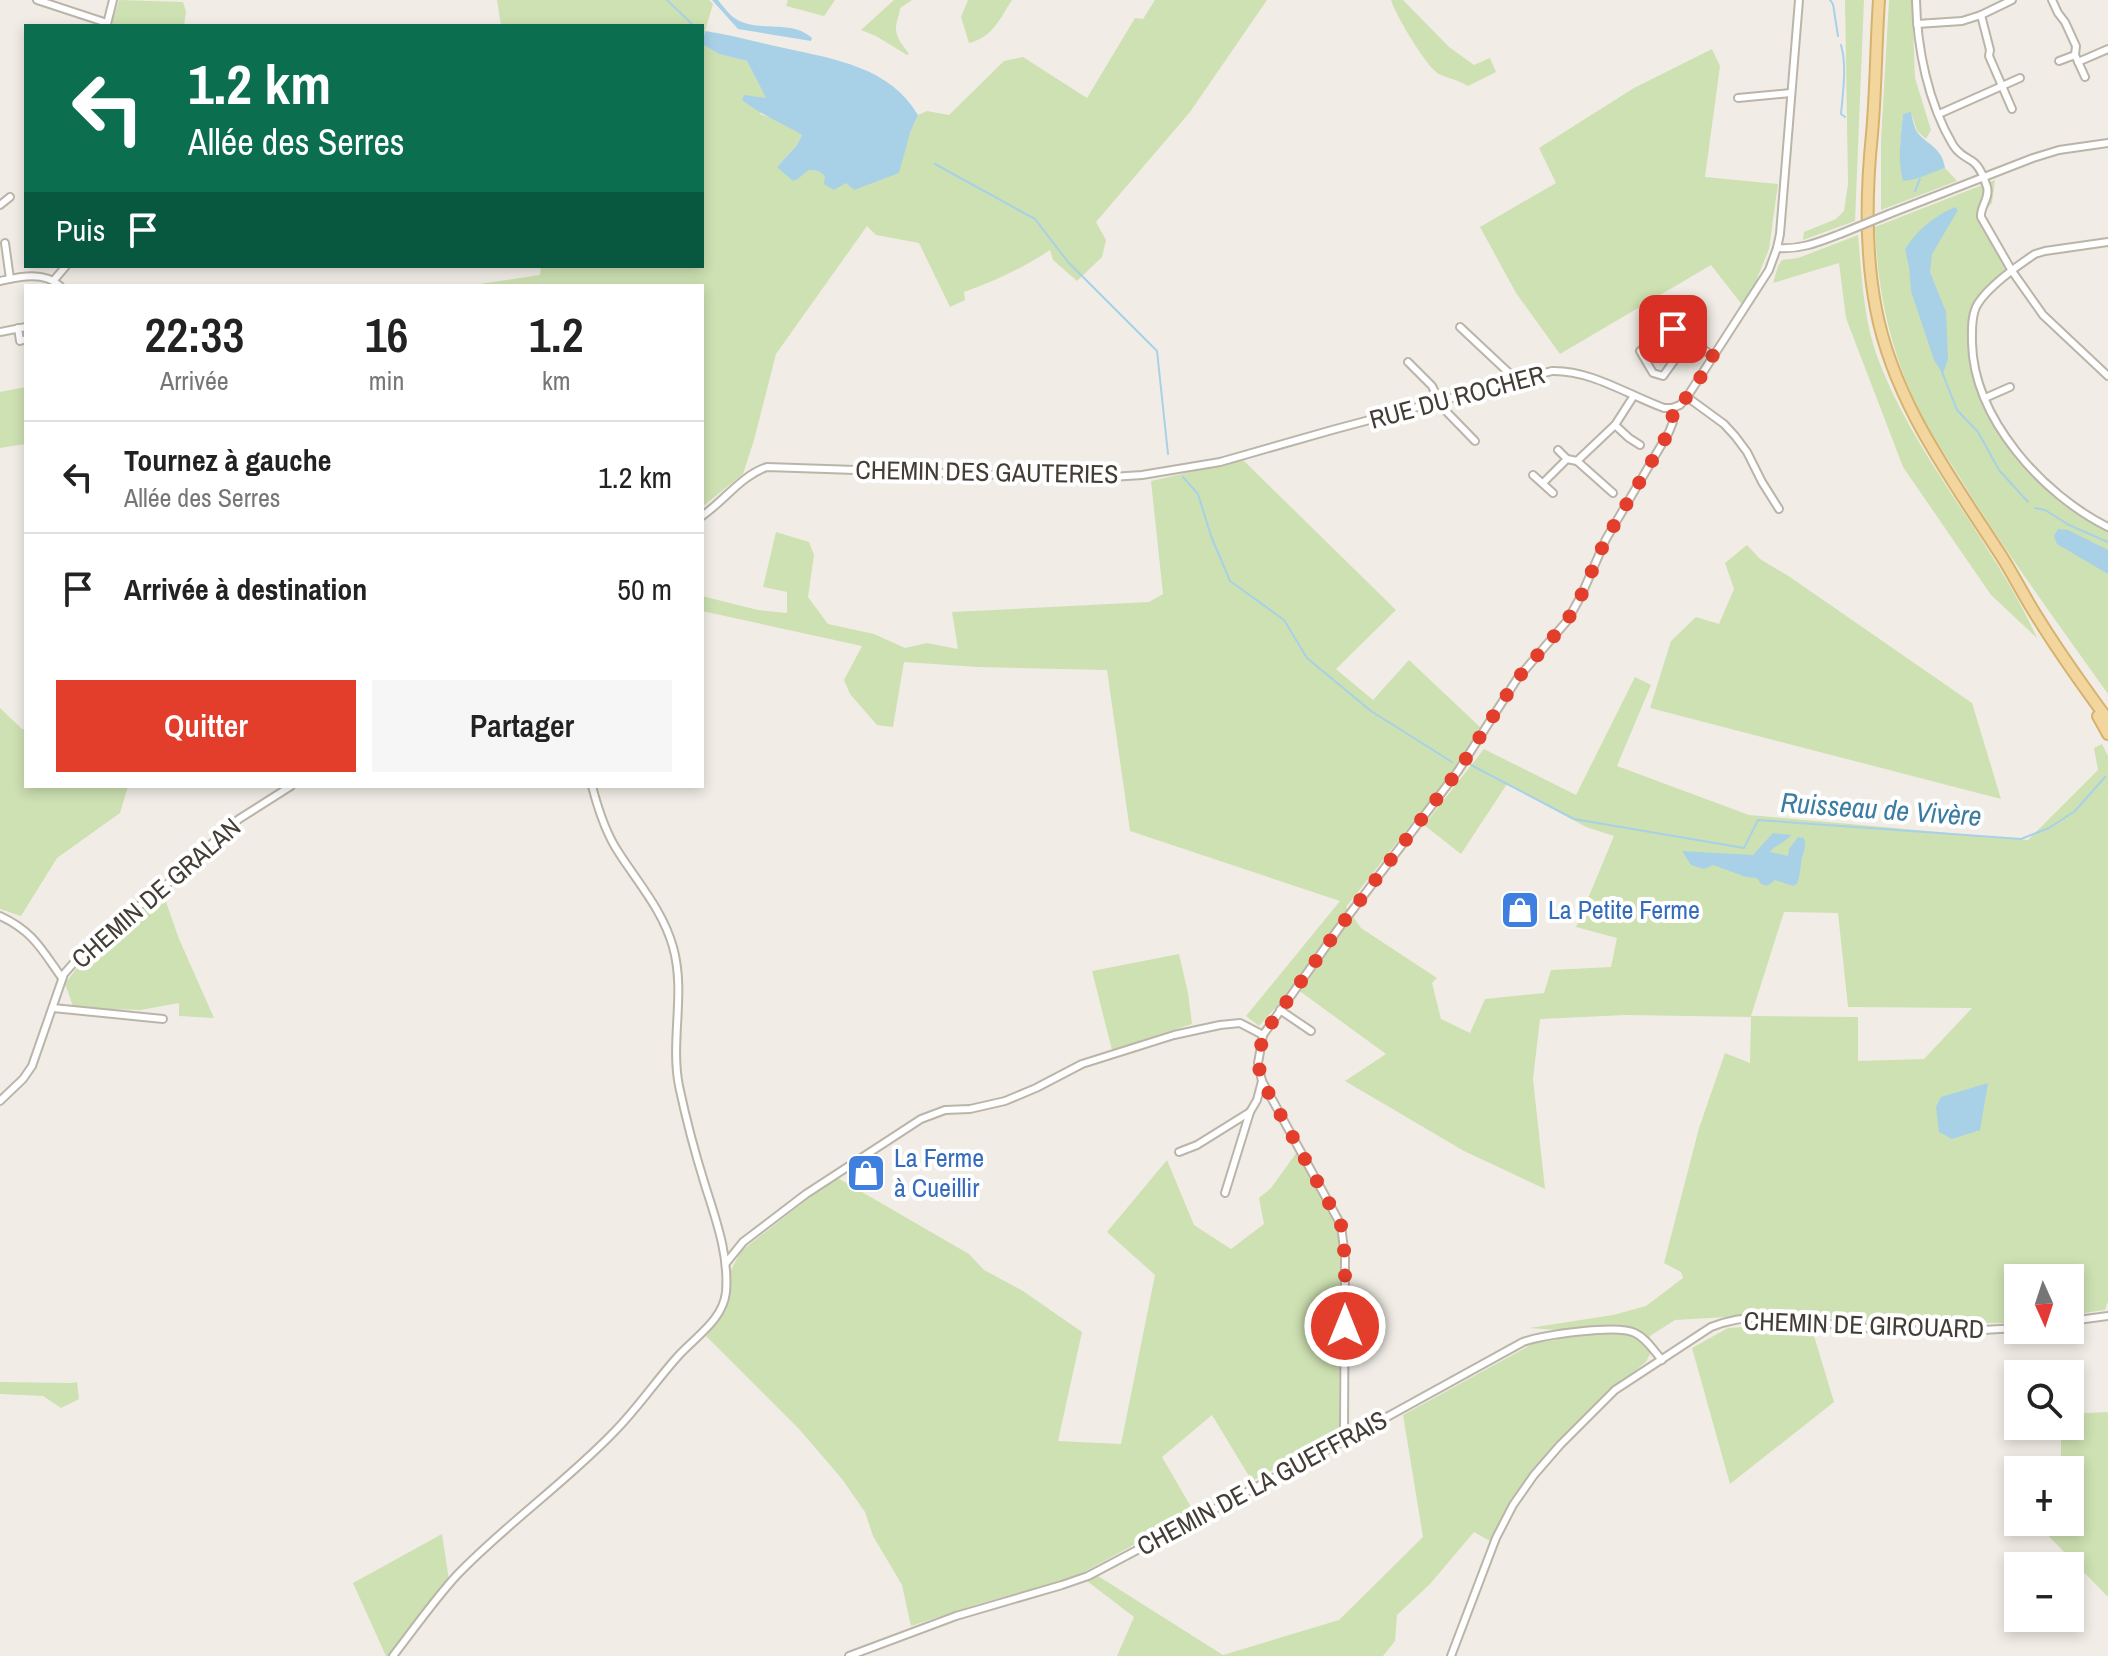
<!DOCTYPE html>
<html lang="fr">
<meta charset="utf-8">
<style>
:root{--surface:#fff;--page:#f6f6f6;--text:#222;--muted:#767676;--line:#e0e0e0;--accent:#e23e2b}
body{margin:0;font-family:"Archivo Narrow",sans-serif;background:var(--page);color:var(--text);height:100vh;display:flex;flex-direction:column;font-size:30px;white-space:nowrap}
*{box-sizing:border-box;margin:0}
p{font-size:26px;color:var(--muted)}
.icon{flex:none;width:44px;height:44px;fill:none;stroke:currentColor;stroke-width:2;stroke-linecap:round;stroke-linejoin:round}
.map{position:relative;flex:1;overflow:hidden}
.sheet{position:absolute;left:24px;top:284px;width:680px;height:504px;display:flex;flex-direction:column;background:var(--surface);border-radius:0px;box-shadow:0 4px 12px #0003}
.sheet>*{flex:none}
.guide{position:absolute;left:24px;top:24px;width:680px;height:244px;border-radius:0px;box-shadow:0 4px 12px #0003;background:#0b6e4f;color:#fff;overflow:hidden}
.needle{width:52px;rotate:177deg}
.buttons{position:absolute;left:2004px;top:1264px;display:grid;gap:16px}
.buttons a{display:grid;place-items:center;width:80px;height:80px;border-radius:0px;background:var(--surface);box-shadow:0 4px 12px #0003;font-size:40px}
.pin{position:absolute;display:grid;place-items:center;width:68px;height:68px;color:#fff;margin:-34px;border-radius:16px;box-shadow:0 4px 12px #0006}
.me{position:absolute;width:88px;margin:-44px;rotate:0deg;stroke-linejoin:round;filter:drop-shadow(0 0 6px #0008)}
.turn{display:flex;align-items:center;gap:28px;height:168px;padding:0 32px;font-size:36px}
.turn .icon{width:104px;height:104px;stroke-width:2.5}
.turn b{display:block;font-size:56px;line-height:68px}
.then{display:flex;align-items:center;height:76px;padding:0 32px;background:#0003;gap:16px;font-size:30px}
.eta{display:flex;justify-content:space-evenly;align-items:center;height:136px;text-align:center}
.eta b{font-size:48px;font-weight:600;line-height:56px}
.action{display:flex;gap:16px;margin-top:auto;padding:16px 32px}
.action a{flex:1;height:92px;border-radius:0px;background:var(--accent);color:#fff;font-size:32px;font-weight:600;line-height:92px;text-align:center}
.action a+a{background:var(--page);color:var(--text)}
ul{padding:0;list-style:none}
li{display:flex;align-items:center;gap:24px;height:112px;padding:0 32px;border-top:2px solid var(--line)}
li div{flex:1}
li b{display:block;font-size:30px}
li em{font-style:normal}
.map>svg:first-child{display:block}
</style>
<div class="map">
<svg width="2108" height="1656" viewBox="0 0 2108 1656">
<rect width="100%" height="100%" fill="#f1ede6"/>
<!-- green -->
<g fill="#cee1b2" fill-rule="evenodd">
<polygon points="119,0 183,2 186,12 184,26 111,26"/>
<polygon points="497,0 709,0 713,4 702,41 702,26 501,26"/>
<polygon points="788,0 835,0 824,16 786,6"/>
<path d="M 894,0 L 912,0 L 900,8 C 900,12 898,17 897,21 C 893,35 902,44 909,54 L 907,55 L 876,36 L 861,30 Z"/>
<path d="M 968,0 L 1012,0 C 999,20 993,37 969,43 L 961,17 Z"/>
<path d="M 1155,0 L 1267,0 L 1190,112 L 1096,222 L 1106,240 L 1102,257 L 1077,281 L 1053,260 L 1050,250 C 1023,268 995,281 964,292 L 965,300 L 950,307 L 919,243 L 876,235 L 867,226 L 776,354 L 754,440 L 743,474 L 702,507 L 702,286 L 466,286 L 540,275 L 541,266 L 702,266 L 702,44 L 719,54 L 747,61 L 767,99 L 760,114 L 777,120 L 802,135 L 797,145 L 777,167 L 798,179 L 809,170 L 818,171 L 825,176 L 910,133 L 918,115 L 927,111 L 949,115 L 1004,61 L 1023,57 L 1087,98 L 1135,18 L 1143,19 Z"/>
<path d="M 1391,0 L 1403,0 L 1449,47 L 1474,65 L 1490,58 L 1496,72 L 1468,86 C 1457,79 1449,79 1439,74 C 1427,68 1395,14 1391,0 Z"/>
<polygon points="1845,0 1864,0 1855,221 1803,240 1804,232 1836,219 1844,211 1848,184"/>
<polygon points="1889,0 1912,0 1915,78 1931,130 1926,139 1917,131 1911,113 1903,114 1900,145 1901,173 1928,173 1945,168 1957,181 1881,210 1881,141"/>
<polygon points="1712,49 1720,66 1705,177 1778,184 1769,249 1752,291 1743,306 1711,265 1560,354 1516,293 1480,227 1556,183 1539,148 1634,88"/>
<path d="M 1995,180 L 1992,203 L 1980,215 L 2007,269 C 1996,280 1976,295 1972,311 C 1966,340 1971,374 1983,401 C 1986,410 1993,419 1999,427 C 2025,471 2061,510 2108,532 L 2108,694 C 2058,623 2005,552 1960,478 C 1943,451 1924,423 1911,393 C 1888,340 1877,285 1875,227 Z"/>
<path d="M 1858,235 C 1862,276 1863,317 1877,356 C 1914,457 1993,540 2037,638 L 1991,595 L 1903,467 L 1846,318 L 1839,263 L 1773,283 L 1778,266 L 1782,260 L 1798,258 Z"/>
<polygon points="26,387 26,444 0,448 0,392"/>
<path d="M 1243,460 L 1396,610 L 1336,669 L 1373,700 L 1409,660 L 1480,727 L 1453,771 L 1346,907 L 1361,928 L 1437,978 L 1432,983 L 1441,1019 L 1470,1033 L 1485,999 L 1544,993 L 1551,970 L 1611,967 L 1617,938 L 1576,927 L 1614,836 L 1586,827 L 1507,784 L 1461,854 L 1424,825 L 1484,749 L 1576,795 L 1635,677 L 1651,685 L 1617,766 L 1749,815 L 2028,840 L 2098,770 L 2094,748 L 2102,744 L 2108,756 L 2108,1301 L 2105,1310 L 2070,1315 L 2070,1278 L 2018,1278 L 2018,1321 L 2004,1323 L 1856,1322 L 1799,1313 L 1675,1320 L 1650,1336 L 1650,1354 L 1646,1362 L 1617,1385 L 1573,1426 L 1506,1509 L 1490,1541 L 1474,1532 L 1430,1584 L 1397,1615 L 1395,1641 L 1383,1656 L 1117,1656 L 1134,1617 L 1087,1581 L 1098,1576 L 1223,1655 L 1339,1620 L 1423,1537 L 1403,1415 L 1534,1343 L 1556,1340 L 1557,1330 L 1529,1328 L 1613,1315 L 1646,1306 L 1683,1278 L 1681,1272 L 1664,1263 L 1699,1128 L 1725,1053 L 1750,1063 L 1751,1017 L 1626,1015 L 1540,1019 L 1533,1079 L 1545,1189 L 1464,1151 L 1345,1081 L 1386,1054 L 1294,987 L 1259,1026 L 1246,1016 L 1340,901 L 1130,831 L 1107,670 L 977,667 L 904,662 L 893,727 L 877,725 L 850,694 L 844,680 L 862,646 L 702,611 L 702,596 L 758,610 L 787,613 L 787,592 L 763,587 L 776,532 L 809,542 L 814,555 L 808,597 L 828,624 L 874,634 L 905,648 L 927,643 L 958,649 L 952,612 L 1149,602 L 1163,594 L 1151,481 ZM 1784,912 L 1838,913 L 1848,1007 L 1972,1008 L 1924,1059 L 1858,1061 L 1858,1017 L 1751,1016 Z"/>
<polygon points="1747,545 1760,559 1790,577 1972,703 2001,799 1650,708 1671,641 1696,617 1719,624 1734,589 1725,563"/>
<polygon points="0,708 22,729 26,729 26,786 128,786 120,813 57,858 21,916 0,909"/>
<polygon points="163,893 179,939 214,1018 179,1016 179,1003 141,1010 105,1009 73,1006 65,984 90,950"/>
<polygon points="1179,954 1188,993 1192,1024 1112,1050 1092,971"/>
<polygon points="1297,1152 1335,1223 1340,1247 1339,1431 1335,1437 1252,1481 1212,1415 1162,1457 1194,1512 1073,1578 978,1604 911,1626 902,1585 873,1536 865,1512 842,1479 799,1429 706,1336 724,1313 728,1304 731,1270 741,1251 836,1177 969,1254 984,1270 1023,1291 1082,1332 1058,1441 1121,1444 1155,1275 1107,1232 1167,1160 1194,1225 1231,1249 1264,1224 1259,1198 1271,1188"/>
<polygon points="1772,1325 1811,1326 1834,1402 1730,1484 1692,1348 1728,1328"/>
<polygon points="0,1382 71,1383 77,1382 79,1399 61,1408 43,1396 0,1394"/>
<polygon points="2107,1412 2108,1414 2108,1597 2035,1522 2070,1522 2070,1470 2041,1470 2061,1463 2061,1426 2070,1426 2070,1414"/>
<polygon points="442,1534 449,1580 388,1656 386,1656 353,1583"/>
</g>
<!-- water -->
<g fill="#a8d1e7">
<path d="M 712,0 L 718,0 C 723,6 729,15 736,19 C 758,33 792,19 812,38 L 811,41 L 738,29 Z"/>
<path d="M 705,31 C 731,35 757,42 784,48 C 834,59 890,67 918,115 L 910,133 L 899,173 L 854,190 L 846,183 L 834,190 L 824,184 L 825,176 L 818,171 L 809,170 L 798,179 L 793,181 L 777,167 L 797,145 L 802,135 C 782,123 761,115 742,100 L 744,95 L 766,98 L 747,61 L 719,54 L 702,44 Z"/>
<path d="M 1911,112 C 1912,118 1914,127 1917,132 C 1927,145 1942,147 1945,168 C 1929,173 1919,180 1903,181 C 1897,159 1901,136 1903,114 Z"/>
<path d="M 1955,207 L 1958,210 L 1932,254 L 1930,272 L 1946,312 L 1948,359 L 1943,374 L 1934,360 L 1911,291 L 1909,267 L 1905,249 C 1918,229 1933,217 1955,207 Z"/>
<polygon points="2058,529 2068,530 2108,550 2108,574 2057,544 2054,536"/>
<path d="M 1773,833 L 1791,835 C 1785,843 1776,844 1770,852 L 1788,856 L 1789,849 L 1798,837 L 1804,838 C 1807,849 1802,853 1801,864 C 1800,871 1800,876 1797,884 L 1793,886 L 1775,880 L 1767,886 L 1761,884 L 1757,878 L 1746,877 L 1713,865 L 1704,869 L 1691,865 L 1682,851 L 1753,855 Z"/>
<polygon points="1988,1083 1980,1130 1952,1139 1939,1132 1936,1107 1941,1097"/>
</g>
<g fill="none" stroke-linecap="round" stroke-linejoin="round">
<!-- stream -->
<g stroke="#a8d1e7" stroke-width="2">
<polyline points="667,0 694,26"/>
<polyline points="1830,0 1833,4 1838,36"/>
<path d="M 1841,45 C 1847,65 1843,92 1841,114 L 1845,117"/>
<polyline points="935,164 1035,219 1068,262 1157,351 1168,454"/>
<polyline points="1915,191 1920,179"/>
<polyline points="1942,372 1957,410 1978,432 1999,470 2028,502"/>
<polyline points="1183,477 1198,494 1211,536 1230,581 1284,620 1307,658 1371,711 1452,762"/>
<polyline points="2035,508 2045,510 2069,525 2108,542"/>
<polyline points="1471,765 1574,819 1744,848 1758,820 2021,839 2049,828 2075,811 2105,777"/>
</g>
<defs>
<g id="minor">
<polyline points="37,0 107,23"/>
<path d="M 1916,0 C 1917,48 1928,103 1953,145 C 1958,153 1964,156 1972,161 C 1980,166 1984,178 1987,187 C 1990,199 1980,206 1981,217 L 2012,271 L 2043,315 L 2108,376"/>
<polyline points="2052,0 2058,13 2065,22 2076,46 2075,55 2085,77"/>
<polyline points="1981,15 1990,50 1989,56 2012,109"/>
<polyline points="107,24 113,0"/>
<polyline points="1917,24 1962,21 1981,15 2012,0"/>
<polyline points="2059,61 2075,55"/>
<polyline points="2078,62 2108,49"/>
<polyline points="1738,98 1791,93"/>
<polyline points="1939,114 2020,78"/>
<polyline points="0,205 10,197"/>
<polyline points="1889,214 2033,158 2059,150 2108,143"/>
<path d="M 2108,242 L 2045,251 L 2035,254 C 2018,265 1985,289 1976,307 C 1971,318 1972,331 1972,343 C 1974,419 2043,495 2108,527"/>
<polyline points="5,243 10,279"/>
<path d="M 1777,248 C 1800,250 1819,242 1840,234"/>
<polyline points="54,280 66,266"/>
<path d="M 0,281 C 19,277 44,271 60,286"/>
<polyline points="1460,327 1508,372 1513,380"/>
<polyline points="18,328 20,341 26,339"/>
<polyline points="0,332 26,327"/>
<polyline points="1689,340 1663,376 1653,373 1640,351 1658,336 1673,329 1713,356"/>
<polyline points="1408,362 1432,386 1442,407 1475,441"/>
<polyline points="1687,397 1724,424 1735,436 1747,452 1762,482 1779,509"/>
<polyline points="1985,398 2010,387"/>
<polyline points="1615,425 1629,438 1640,445"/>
<polyline points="1558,450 1567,459"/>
<polyline points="1577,461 1613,493"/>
<polyline points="1533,475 1553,493"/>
<polyline points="1543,483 1567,459 1577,461 1615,425 1633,397"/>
<path d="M 702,516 C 724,501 742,475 767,467 L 1096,478 L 1142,475 L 1220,462 L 1332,430 L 1552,371 C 1591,370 1628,395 1664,408 L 1672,408"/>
<path d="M 0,916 C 33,931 42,950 62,978"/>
<polyline points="53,1008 163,1019"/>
<polyline points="1280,1010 1311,1031"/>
<polyline points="0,1101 23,1079 32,1066 64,974 90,944 166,885 239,819 291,786"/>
<polyline points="1179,1152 1197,1145 1250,1112"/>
<polyline points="1225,1193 1250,1112 1257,1100 1262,1081"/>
<polyline points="726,1263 743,1242 806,1194 921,1119 945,1110 970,1109 1005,1101 1036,1088 1082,1064 1174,1035 1220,1025 1240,1023 1263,1035"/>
<polyline points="2070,1321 2108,1316"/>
<polyline points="1347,1439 1344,1429 1345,1258 1341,1225 1262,1081 1258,1063 1263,1035 1339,928 1458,771 1517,679 1567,621 1581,596 1606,539 1669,432 1673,422 1672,408 1680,405 1687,397 1769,270 1777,248 1780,234 1799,0"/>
<path d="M 393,1656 C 414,1629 434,1600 457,1575 C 506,1524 565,1483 614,1432 C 638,1408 657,1379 680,1354 C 698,1335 723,1319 726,1292 C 729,1255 716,1220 705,1185 C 695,1153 686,1119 679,1086 C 670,1040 686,993 673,947 C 663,911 639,884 619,853 C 606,834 598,809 592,786"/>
<path d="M 849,1656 L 956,1616 L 1062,1585 L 1088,1576 L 1347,1439 L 1523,1342 C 1543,1335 1617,1324 1635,1333 C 1646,1338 1654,1351 1662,1360"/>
<path d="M 1451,1656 L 1496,1538 L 1513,1505 L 1534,1475 L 1560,1445 L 1615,1390 L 1711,1327 C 1760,1307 1807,1323 1857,1327 C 1910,1332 1965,1332 2018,1328"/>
</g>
<g id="primary">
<path d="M 1879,0 C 1876,44 1876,89 1872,134 C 1866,192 1865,252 1876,309 C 1894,403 1952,479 2002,557 C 2014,576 2024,596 2036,615 C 2058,651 2083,686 2108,720"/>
<polyline points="2098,716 2108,734"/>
</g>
</defs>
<!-- minor casing -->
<use href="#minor" stroke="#bbb4a9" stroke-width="10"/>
<!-- primary casing -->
<use href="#primary" stroke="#d6b26f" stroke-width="14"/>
<!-- minor -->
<use href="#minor" stroke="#fff" stroke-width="6"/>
<!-- primary -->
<use href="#primary" stroke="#f3d69d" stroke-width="10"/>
<defs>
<polyline id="minor-bridge" points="1840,234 1889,214"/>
</defs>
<!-- minor-bridge casing -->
<use href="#minor-bridge" stroke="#bbb4a9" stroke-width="10" stroke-linecap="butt"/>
<!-- minor-bridge -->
<use href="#minor-bridge" stroke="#fff" stroke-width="6"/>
</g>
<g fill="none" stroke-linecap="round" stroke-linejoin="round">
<!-- route -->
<path stroke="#e23e2b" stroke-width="14" stroke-dasharray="0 25.2" d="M 1345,1326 L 1345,1258 L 1341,1225 L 1262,1081 L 1258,1063 L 1263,1035 L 1339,928 L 1458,771 L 1517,679 L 1567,621 L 1581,596 L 1606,539 L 1669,432 L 1673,422 L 1672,408 C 1691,400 1702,373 1713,356 L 1673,329"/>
</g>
<!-- icons -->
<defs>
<symbol id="shop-square" viewBox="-11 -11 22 22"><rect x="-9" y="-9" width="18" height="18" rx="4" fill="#3f7fe0" stroke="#fff"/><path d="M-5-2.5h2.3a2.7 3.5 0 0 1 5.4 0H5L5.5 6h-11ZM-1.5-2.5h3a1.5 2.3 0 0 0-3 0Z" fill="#fff"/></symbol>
</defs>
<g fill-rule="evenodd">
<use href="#shop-square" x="1498" y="888" width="44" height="44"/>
<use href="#shop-square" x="844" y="1151" width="44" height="44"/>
</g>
<g text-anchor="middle" stroke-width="8" stroke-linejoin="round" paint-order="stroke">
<!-- street labels -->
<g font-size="26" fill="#433d36" stroke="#fff">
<text transform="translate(1457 397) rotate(-15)" y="9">RUE DU ROCHER</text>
<text transform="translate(987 472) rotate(1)" y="9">CHEMIN DES GAUTERIES</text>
<text transform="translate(156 893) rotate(-41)" y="9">CHEMIN DE GRALAN</text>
<text transform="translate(1864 1325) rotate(2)" y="9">CHEMIN DE GIROUARD</text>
<text transform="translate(1262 1483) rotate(-28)" y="9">CHEMIN DE LA GUEFFRAIS</text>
</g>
<!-- shop labels -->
<g font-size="26" fill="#366cbe" stroke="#fff" text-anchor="start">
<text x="1548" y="919">La Petite Ferme</text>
<text x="894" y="1167">La Ferme<tspan x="894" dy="30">à Cueillir</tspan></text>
</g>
<!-- water labels -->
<g font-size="28" font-style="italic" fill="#3b7ca2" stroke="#fff">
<text transform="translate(1881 809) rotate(4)" y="10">Ruisseau de Vivère</text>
</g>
</g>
</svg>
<div class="buttons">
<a><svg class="needle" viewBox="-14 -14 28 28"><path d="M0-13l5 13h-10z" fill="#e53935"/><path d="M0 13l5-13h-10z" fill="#767676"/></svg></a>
<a><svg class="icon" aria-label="search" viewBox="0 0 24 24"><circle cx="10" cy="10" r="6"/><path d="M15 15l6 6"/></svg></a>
<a>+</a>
<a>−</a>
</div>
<div class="pin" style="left:1673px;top:329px;background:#d93025"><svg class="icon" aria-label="arrive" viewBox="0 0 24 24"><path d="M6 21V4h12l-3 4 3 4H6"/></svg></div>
<svg class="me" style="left:1345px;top:1326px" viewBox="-20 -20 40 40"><circle r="17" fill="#e23e2b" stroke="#fff" stroke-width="3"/><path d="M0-11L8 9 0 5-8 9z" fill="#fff"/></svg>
<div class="guide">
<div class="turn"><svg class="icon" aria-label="left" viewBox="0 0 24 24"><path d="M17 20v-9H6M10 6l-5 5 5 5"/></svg><div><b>1.2 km</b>Allée des Serres</div></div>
<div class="then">Puis<svg class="icon" aria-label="arrive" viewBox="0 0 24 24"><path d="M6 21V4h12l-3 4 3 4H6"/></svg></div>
</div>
<section class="sheet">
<div class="eta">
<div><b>22:33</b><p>Arrivée</p></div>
<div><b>16</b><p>min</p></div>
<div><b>1.2</b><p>km</p></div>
</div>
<ul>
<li><svg class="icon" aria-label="left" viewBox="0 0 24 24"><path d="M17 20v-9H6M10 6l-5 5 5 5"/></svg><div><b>Tournez à gauche</b><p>Allée des Serres</p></div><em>1.2 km</em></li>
<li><svg class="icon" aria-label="arrive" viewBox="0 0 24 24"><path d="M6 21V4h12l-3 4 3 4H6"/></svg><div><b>Arrivée à destination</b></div><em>50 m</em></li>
</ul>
<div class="action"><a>Quitter</a><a>Partager</a></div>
</section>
</div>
